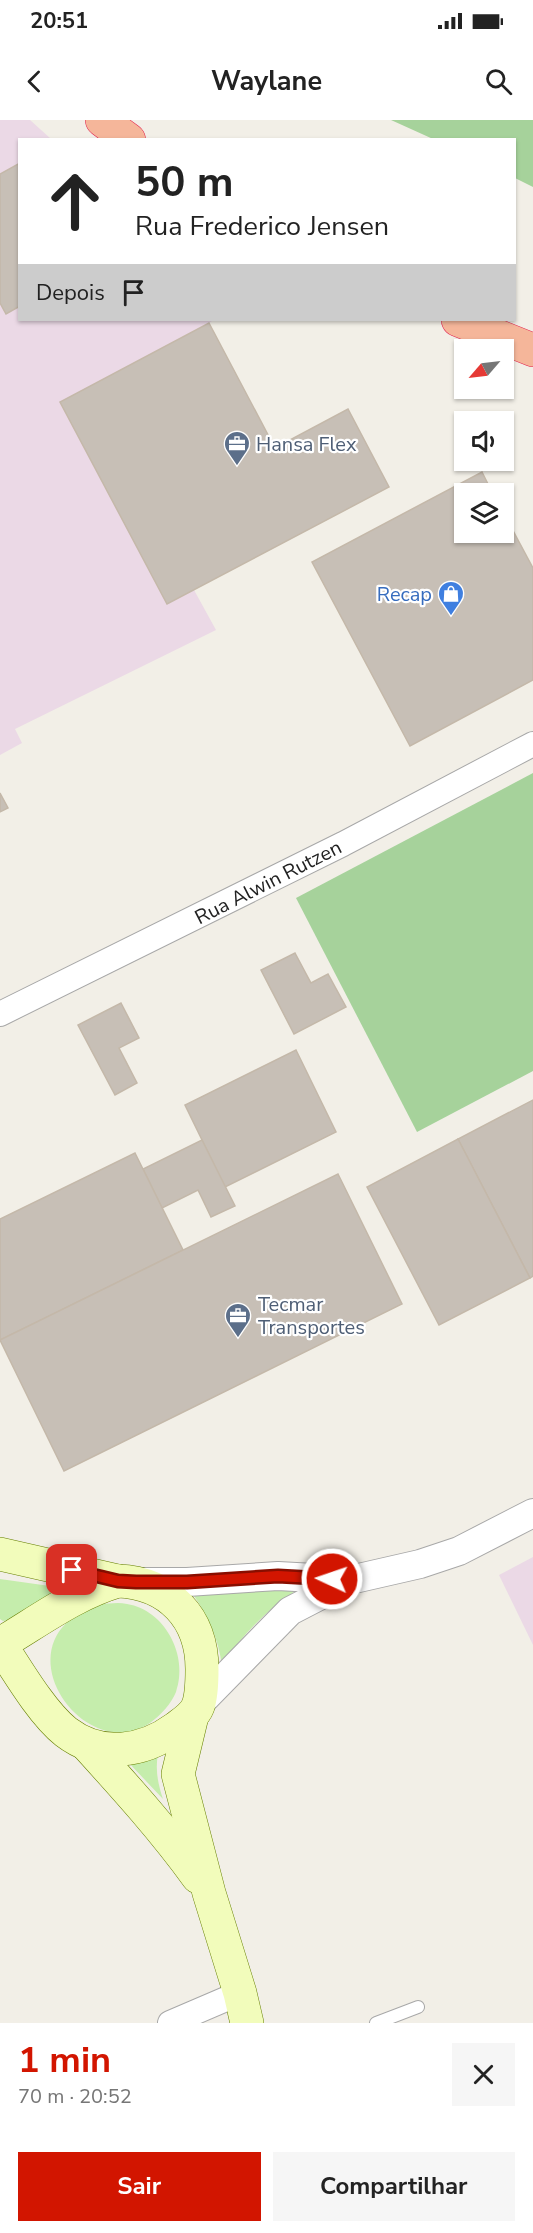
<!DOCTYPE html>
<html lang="pt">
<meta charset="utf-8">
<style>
:root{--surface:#fff;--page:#f6f6f6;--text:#222;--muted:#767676;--accent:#d21500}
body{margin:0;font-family:"Nunito Sans",sans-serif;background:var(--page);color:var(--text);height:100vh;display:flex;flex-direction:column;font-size:22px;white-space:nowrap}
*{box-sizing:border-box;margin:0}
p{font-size:20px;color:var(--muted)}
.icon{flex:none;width:33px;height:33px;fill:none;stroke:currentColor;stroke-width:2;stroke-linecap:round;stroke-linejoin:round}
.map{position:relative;height:1903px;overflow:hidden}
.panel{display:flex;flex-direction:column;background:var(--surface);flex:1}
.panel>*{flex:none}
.hud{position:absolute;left:18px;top:18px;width:498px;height:183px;border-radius:0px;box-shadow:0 2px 4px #0004;background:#fff;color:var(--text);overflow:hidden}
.needle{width:39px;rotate:242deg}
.fabs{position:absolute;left:454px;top:219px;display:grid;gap:12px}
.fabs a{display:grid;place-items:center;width:60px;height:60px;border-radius:0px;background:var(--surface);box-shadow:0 2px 4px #0004;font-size:30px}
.pin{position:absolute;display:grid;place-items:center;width:51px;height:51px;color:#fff;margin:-26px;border-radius:12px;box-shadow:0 3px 9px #0006}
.me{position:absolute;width:66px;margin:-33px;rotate:273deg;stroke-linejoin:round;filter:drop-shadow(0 0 4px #0008)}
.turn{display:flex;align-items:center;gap:21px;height:126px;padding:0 18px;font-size:27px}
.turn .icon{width:78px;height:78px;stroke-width:2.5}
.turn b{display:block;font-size:42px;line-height:51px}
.then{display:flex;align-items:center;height:57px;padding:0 18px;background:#0003;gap:12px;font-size:22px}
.round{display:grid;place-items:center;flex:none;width:63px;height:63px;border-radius:0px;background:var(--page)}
.head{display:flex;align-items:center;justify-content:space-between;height:102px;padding:0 18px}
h1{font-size:36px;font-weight:700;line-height:45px;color:var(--accent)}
.button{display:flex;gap:12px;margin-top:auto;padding:12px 18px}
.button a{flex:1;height:69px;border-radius:0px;background:var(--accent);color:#fff;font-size:24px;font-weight:700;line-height:69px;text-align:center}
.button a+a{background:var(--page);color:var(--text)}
.status{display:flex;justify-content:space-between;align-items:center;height:42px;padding:0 30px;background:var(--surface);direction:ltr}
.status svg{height:16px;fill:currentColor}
header{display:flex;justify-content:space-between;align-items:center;height:78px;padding:0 18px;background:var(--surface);font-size:27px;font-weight:700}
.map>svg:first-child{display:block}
</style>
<div class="status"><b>20:51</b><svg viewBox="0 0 49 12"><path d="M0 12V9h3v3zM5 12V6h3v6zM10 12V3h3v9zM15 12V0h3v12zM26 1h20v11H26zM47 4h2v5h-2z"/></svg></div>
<header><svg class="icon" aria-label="back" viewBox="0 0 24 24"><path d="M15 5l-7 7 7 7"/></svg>Waylane<svg class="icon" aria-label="search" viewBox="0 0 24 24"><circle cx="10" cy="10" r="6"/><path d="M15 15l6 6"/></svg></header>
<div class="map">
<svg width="533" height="1903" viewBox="0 0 533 1903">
<rect width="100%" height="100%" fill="#f2efe7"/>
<!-- industrial -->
<g fill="#ebd9e6">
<polygon points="0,0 30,0 51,19 20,20 20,200 214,200 60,282 167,484 194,470 216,510 15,609 22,623 0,635"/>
<polygon points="533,1437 533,1525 499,1455"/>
</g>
<!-- grass -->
<g fill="#c5edac">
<polygon points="0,1459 71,1469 16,1499 3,1501 0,1499"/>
<path d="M 298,1469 C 267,1490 242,1514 222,1546 C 218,1517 208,1496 192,1473 Z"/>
<path d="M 100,1484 C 108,1484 118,1482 127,1484 C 165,1490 189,1536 176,1572 C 171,1584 161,1595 150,1603 C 88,1644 10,1540 75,1496 C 82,1491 92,1488 100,1484 Z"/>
<path d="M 158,1634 C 155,1650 158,1664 163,1679 L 128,1642 Z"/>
</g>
<!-- forest -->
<g fill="#a6d29b">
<polygon points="391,0 533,0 533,67 515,58 514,20 433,19"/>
<polygon points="533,653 533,951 417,1012 296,778"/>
</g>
<!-- building -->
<g fill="#c7bfb6" stroke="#c4b8a9" stroke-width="1.5">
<polygon points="20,43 20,186 6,194 0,183 0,54"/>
<polygon points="209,203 275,328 348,289 389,367 167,484 60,282"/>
<polygon points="482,352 493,374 465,374 465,412 504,412 504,394 533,448 533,560 410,626 312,442"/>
<polygon points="0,673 8,688 0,692"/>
<polygon points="295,833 311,863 328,854 346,887 294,914 261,850"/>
<polygon points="121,883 139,918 119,928 137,963 115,975 78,905"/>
<polygon points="296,930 336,1012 225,1067 185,985"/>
<polygon points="533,980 533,1156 530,1158 458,1019"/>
<polygon points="458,1019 530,1158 439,1205 367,1067"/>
<polygon points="202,1020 235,1086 211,1097 198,1070 162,1088 143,1049"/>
<polygon points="135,1033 183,1130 0,1220 0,1099"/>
<polygon points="338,1054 402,1184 64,1351 0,1220"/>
</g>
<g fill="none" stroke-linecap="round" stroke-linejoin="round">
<defs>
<polyline id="service" points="376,1903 418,1887"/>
<g id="minor">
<polyline points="0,894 343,724 533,624"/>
<polyline points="170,1903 240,1873"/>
</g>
<g id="tertiary">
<polyline points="136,1462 187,1462 278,1456 350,1460 420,1444 459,1431 533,1393"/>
<polyline points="198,1585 290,1491 348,1461"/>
</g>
<g id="secondary">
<polyline points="0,1434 118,1461"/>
<path d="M 118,1461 C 169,1463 202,1498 202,1549 C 202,1560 202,1575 198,1586 C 194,1596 184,1602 176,1608 C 142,1633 100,1638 66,1612 C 42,1593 17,1550 0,1524 C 39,1501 74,1474 118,1461 Z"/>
<polyline points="192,1596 178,1654 209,1773 240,1873 247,1903"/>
<path d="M 87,1625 C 126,1668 164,1710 198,1757"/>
</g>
<g id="trunk">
<polyline points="102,0 129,20"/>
<polyline points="458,200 533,230"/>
</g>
</defs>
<!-- service casing -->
<use href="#service" stroke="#a8a8a8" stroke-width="14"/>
<!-- minor casing -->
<use href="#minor" stroke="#a8a8a8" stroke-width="26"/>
<!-- tertiary casing -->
<use href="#tertiary" stroke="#a8a8a8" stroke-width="30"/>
<!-- secondary casing -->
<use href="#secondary" stroke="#657f01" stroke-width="34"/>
<!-- trunk casing -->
<use href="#trunk" stroke="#e22250" stroke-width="34"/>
<!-- service -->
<use href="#service" stroke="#fff" stroke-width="12"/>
<!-- minor -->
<use href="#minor" stroke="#fff" stroke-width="24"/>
<!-- tertiary -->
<use href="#tertiary" stroke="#fff" stroke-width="28"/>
<!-- secondary -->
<use href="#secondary" stroke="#f2fcbb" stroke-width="33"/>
<!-- trunk -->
<use href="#trunk" stroke="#f5b69a" stroke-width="33"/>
</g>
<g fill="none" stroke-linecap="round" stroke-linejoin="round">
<defs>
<polyline id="route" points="72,1450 118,1461 136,1462 187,1462 278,1456 332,1459"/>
</defs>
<!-- route casing -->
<use href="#route" stroke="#880e00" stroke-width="15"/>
<!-- route -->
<use href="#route" stroke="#d21500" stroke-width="10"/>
</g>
<!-- icons -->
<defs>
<symbol id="office-pin" viewBox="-11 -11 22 30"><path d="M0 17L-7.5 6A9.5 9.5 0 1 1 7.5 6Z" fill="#5c6f8a" stroke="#fff"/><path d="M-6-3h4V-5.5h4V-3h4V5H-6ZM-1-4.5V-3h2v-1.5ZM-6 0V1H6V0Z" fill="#fff"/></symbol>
<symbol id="shop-pin" viewBox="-11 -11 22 30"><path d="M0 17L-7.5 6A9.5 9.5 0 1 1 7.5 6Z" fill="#3f7fe0" stroke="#fff"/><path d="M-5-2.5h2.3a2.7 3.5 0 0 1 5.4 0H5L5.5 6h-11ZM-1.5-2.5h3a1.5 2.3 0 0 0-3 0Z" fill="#fff"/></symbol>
</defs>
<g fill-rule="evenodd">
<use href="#office-pin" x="222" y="309" width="30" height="40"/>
<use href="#shop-pin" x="436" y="459" width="30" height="40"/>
<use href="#office-pin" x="223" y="1181" width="30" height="40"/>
</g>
<g text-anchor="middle" stroke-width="4.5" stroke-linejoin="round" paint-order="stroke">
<!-- service labels -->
<g font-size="20" fill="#4e5e75" stroke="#fff" text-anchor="start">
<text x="256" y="331">Hansa Flex</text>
<text x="258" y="1191">Tecmar<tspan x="258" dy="23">Transportes</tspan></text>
</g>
<!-- shop labels -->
<g font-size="20" fill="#366cbe" stroke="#fff" text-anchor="end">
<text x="432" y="481">Recap</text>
</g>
<!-- street labels -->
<g font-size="20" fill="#212121" stroke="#fff">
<text transform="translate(268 762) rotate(-27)" y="7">Rua Alwin Rutzen</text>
</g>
</g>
</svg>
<div class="fabs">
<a><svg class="needle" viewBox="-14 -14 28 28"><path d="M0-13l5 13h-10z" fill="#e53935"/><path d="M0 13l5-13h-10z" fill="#767676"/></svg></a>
<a><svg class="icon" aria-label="sound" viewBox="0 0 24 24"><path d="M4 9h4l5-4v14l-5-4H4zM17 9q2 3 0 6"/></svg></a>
<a><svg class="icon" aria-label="layers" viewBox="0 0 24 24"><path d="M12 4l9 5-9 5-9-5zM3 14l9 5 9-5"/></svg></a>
</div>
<div class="pin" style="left:72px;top:1450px;background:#d93025"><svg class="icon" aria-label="arrive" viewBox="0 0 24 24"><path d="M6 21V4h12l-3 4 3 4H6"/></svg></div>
<svg class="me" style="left:332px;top:1459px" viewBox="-20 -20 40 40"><circle r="17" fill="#d21500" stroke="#fff" stroke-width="3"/><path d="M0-11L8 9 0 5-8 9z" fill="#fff"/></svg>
<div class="hud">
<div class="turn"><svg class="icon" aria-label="ahead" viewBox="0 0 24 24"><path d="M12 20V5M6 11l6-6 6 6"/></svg><div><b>50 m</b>Rua Frederico Jensen</div></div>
<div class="then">Depois<svg class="icon" aria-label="arrive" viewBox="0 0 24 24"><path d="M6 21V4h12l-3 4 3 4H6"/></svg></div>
</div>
</div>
<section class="panel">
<div class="head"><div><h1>1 min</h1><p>70 m · 20:52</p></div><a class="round"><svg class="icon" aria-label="close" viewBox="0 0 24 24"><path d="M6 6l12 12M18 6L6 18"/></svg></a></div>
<div class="button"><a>Sair</a><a>Compartilhar</a></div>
</section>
